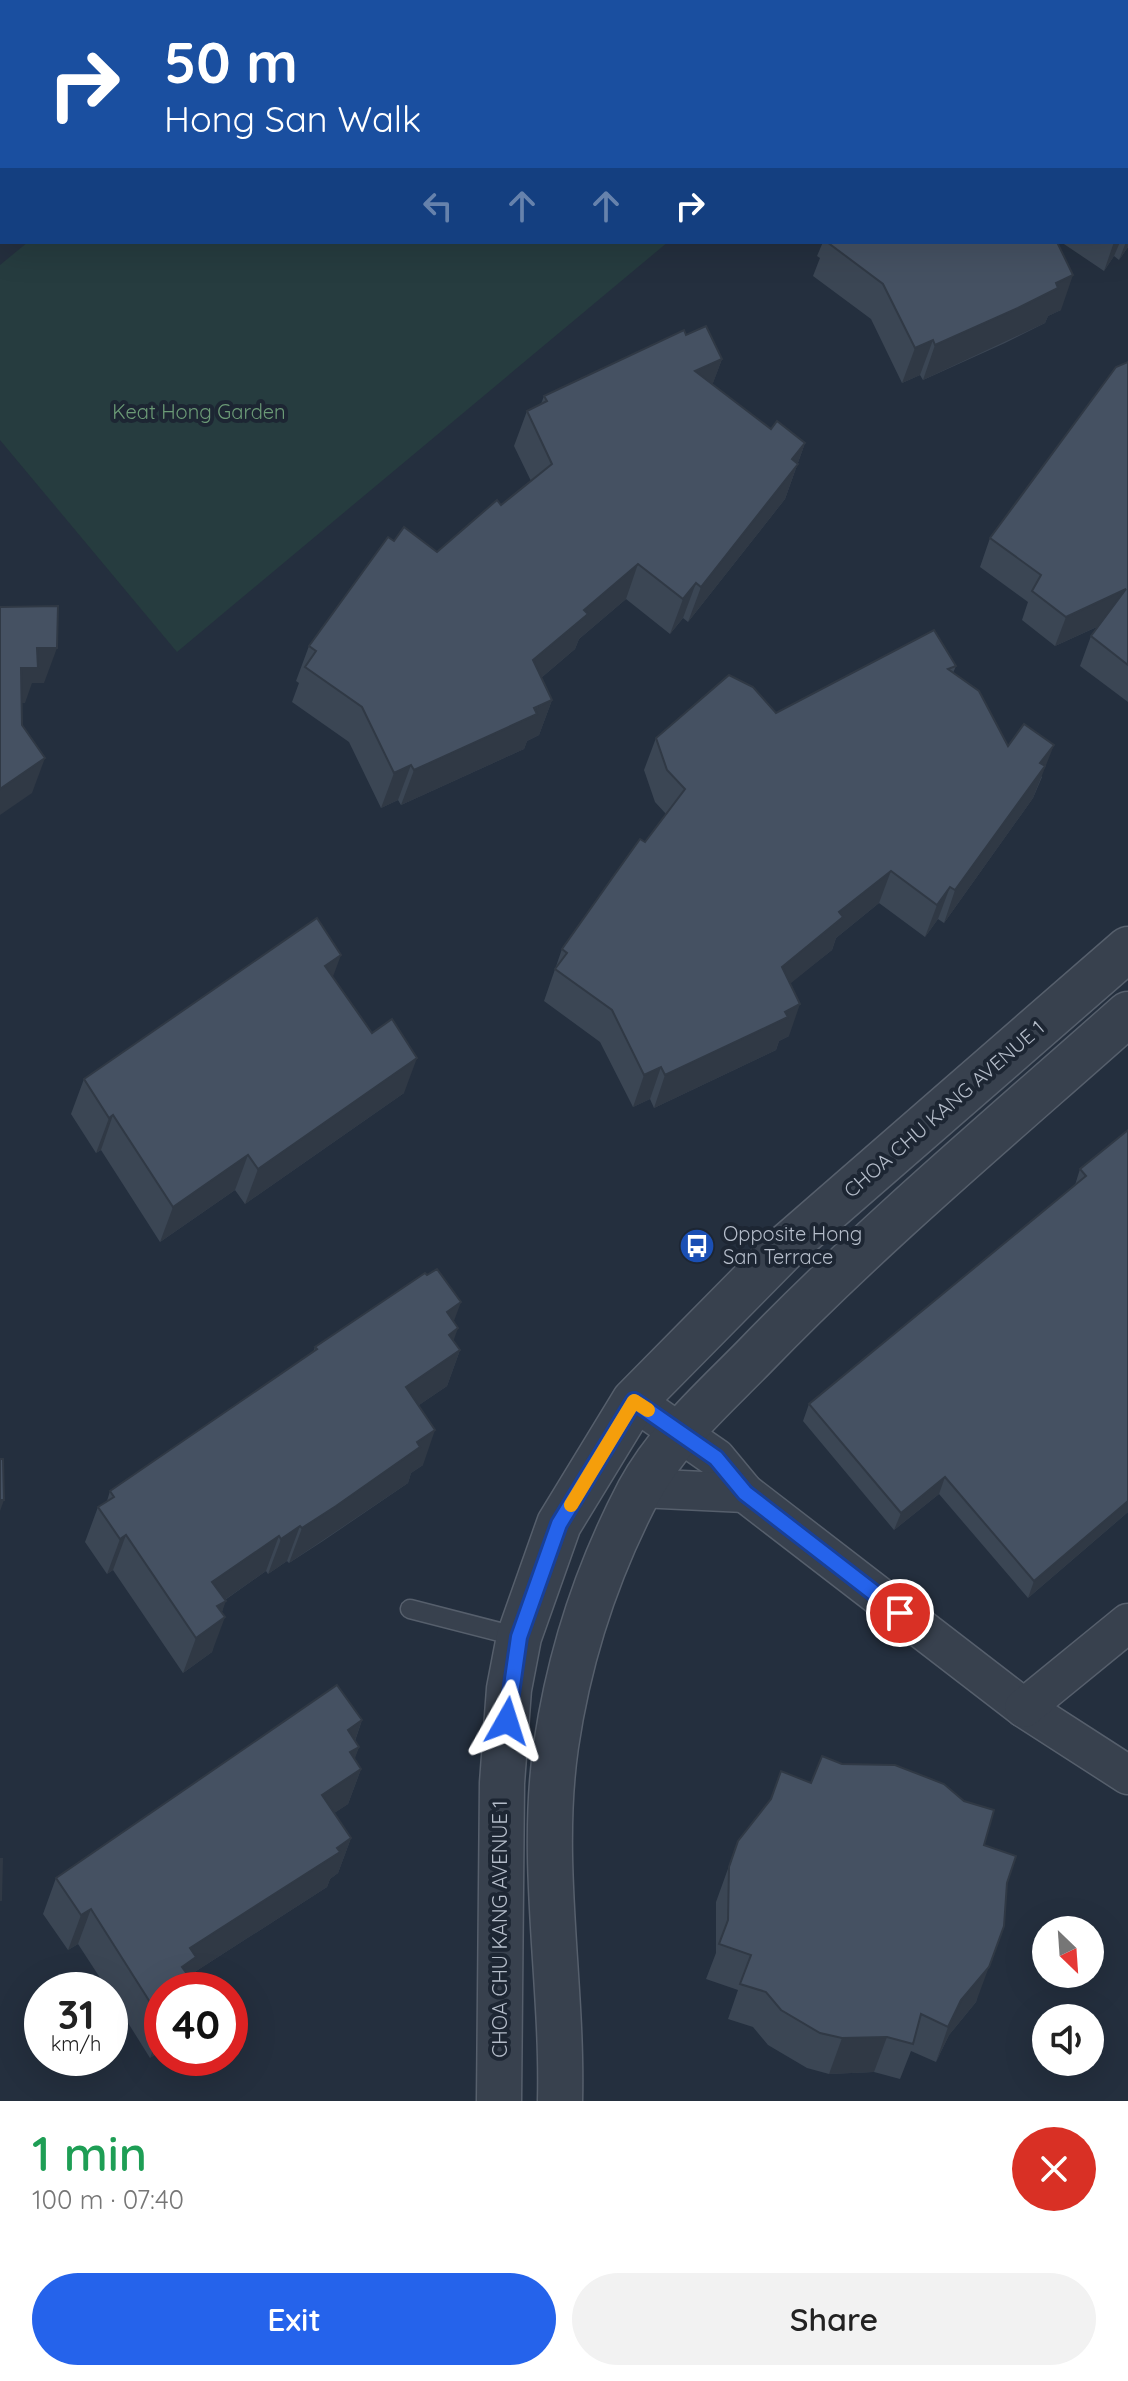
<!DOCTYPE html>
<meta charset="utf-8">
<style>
:root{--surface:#fff;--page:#f2f2f2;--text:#222;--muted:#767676;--accent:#2563eb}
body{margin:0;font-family:Quicksand,sans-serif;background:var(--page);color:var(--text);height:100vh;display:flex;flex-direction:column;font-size:30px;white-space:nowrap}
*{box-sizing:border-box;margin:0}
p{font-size:26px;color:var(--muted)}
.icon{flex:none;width:44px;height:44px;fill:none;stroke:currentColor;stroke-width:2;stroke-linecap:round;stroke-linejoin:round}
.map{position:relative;height:2101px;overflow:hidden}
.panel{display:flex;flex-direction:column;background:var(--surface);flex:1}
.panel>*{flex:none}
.guide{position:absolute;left:0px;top:0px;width:1128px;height:244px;box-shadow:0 8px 32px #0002;background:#1a4fa0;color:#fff;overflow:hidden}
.needle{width:52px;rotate:155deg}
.tools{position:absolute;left:1032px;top:1916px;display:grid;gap:16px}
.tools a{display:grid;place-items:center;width:72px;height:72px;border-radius:50%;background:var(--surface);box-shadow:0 8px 32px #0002;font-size:40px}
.speed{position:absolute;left:24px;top:1972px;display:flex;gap:16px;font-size:40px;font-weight:700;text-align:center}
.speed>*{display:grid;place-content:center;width:104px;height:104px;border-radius:50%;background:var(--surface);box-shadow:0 8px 32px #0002;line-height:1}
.speed small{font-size:20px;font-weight:400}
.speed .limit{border:12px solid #d22;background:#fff;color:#111}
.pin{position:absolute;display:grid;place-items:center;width:68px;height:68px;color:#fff;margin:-34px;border:4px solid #fff;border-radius:50%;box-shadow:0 2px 8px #0007}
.me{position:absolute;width:88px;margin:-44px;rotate:6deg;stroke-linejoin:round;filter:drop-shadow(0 0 6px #0008)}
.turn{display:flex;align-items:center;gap:28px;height:168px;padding:0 32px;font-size:36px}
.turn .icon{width:104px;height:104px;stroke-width:2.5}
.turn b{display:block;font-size:56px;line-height:68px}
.lanes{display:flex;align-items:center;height:76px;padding:0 32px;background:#0003;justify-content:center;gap:40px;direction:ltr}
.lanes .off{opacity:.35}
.round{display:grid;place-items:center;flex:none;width:84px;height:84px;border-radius:42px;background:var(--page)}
.summary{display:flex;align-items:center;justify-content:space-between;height:136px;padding:0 32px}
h1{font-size:48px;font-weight:600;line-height:60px;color:#1e9e55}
.action{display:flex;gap:16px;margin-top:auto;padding:16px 32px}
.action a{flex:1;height:92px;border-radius:48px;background:var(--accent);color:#fff;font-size:32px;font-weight:600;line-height:92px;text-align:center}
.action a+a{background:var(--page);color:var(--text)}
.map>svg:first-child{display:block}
</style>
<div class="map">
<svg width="1128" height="2101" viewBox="0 0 1128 2101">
<rect width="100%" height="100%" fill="#242f3e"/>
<!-- green -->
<g fill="#263c3f">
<polygon points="319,0 957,0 316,2"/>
<polygon points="28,242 668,242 177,652 0,440 0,265"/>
</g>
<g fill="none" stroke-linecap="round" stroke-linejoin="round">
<defs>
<polyline id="service" points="410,1609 519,1637"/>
<g id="minor">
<polyline points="102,2 105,0"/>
<polyline points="194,2 197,0"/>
<polyline points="0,88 2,86"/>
<polyline points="0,164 2,163"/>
<polyline points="634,1401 716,1458 745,1493 1024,1708 1128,1775"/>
<polyline points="640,1488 745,1493"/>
<polyline points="1024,1708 1128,1623"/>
</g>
<g id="tertiary">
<polyline points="499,2101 502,1783 509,1689 519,1637 559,1524 634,1401 788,1245 1128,949"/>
<path d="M 560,2101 C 563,1983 539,1864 556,1746 C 569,1657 597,1571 639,1491 C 667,1439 714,1398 755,1356 C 872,1235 1002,1126 1128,1014"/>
</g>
</defs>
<!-- service casing -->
<use href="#service" stroke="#565f6c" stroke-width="21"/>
<!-- minor casing -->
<use href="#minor" stroke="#565f6c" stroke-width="41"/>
<!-- tertiary casing -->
<use href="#tertiary" stroke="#565f6c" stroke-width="47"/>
<!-- service -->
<use href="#service" stroke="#38414e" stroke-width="18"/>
<!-- minor -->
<use href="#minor" stroke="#38414e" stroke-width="38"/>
<!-- tertiary -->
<use href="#tertiary" stroke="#38414e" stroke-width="44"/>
</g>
<!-- wall -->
<g fill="#3b4654">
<polygon points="1128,0 1128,247 1119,260 1114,256 1104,271 1061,242 1126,242 1126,2"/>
<polygon points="823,242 1057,242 1061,310 1048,316 1045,323 1005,343 923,380 920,375 902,383 871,319 813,276 820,258 817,256"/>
<polygon points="686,335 722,359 712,385 771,429 805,443 785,499 688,622 683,618 670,634 626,599 579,639 575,649 541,678 552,700 539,735 527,741 524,749 401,805 398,800 381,808 349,742 292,702 299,683 296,681 309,646 394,541 437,552 501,505 531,481 514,446 527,411 541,404 544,396"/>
<polygon points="1128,362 1128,702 1080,666 1091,636 1099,626 1055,646 1022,620 1028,602 980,567 990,538"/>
<polygon points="956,666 953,673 1008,746 1042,777 1033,798 944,923 938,919 925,937 879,903 836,938 832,950 790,983 789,1036 779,1041 776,1050 654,1108 650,1099 633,1107 600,1042 544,1001 562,949 666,814 655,802 644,770 656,738 776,713"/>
<polygon points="333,978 404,1093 245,1204 235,1190 160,1242 101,1150 96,1153 71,1114 84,1079"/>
<polygon points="1128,1130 1128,1512 1028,1598 939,1494 894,1530 803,1421 809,1404 1075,1185 1080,1169"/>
<polygon points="454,1322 454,1341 460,1350 447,1386 419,1405 423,1465 411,1473 408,1483 323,1541 289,1563 287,1561 268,1574 266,1571 225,1600 212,1652 183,1673 113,1570 107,1574 85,1542 98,1507 107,1501 110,1491 313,1352 315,1347"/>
<polygon points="362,1720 355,1741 359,1747 354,1759 361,1769 348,1804 334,1813 351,1838 338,1873 330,1879 327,1887 190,1975 189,1977 162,1990 162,2050 150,2058 110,1994 110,1990 108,1990 78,1944 68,1950 43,1914 56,1878"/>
<polygon points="811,1783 984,1845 1007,1883 976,2002 949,2035 936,2062 911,2051 900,2079 874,2072 829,2074 807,2068 768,2045 753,2027 728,2019 738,1990 706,1979 716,1953 716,1902 738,1841"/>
</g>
<!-- shaded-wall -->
<g fill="#303945">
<polygon points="1128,235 1128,247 1119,260 1126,242"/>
<polygon points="1114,242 1120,242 1114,256 1104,271"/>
<polygon points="1073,275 1061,310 1048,316 1045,323 923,380 935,345"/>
<polygon points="933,340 920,375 902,383 915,348"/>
<polygon points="722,359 709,394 695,371"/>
<polygon points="805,443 785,499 688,622 701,587 792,459"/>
<polygon points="638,564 626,599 579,639 575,649 521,695 533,660 584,610"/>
<polygon points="696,583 683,618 670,634 683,599"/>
<polygon points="1126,589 1116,618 1055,646 1066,617"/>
<polygon points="37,648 57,648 44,683 32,683 25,703 8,703 21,668"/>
<polygon points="552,700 539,735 527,741 524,749 401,805 414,770"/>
<polygon points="1054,745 1033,798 944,923 955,890 1040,763"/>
<polygon points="45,758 32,793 0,815 0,789"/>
<polygon points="411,765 398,800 381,808 394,773"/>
<polygon points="891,871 879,903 836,938 832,950 770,1000 782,967 839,912"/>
<polygon points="950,887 938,919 925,937 937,905"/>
<polygon points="341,955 328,990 325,966"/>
<polygon points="800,1004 789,1036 779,1041 776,1050 654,1108 665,1075"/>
<polygon points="417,1058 404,1093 245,1204 258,1169"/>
<polygon points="661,1067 650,1099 633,1107 644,1075"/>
<polygon points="113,1115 101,1150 96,1153 109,1118"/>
<polygon points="248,1155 235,1190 160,1242 173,1207"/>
<polygon points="461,1302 448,1337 447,1312"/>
<polygon points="458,1328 447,1359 460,1350 447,1386 394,1422 406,1387 449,1335"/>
<polygon points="435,1430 423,1465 411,1473 408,1483 289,1563 302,1528 417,1442"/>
<polygon points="945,1477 939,1494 894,1530 901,1513"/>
<polygon points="0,1500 4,1500 0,1511"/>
<polygon points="1128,1501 1128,1512 1028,1598 1034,1581"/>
<polygon points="300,1526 287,1561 268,1574 281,1539"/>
<polygon points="126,1535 113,1570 107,1574 120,1539"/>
<polygon points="279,1536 266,1571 200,1617 212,1582"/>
<polygon points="226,1601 218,1622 225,1617 212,1652 183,1673 196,1638 217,1606"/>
<polygon points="362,1720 351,1752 359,1747 348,1778 361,1769 348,1804 309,1830 348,1730"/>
<polygon points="351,1838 338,1873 330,1879 327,1887 190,1975 184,1990 182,1967 190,1948"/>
<polygon points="91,1909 78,1944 68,1950 81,1915"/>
<polygon points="1004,1926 976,2002 949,2035 936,2062 948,2027 961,2000"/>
<polygon points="162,2026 162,2050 150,2058"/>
<polygon points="887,2037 874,2072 829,2074 842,2038"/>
</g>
<!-- building -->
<g fill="#455162" stroke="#303945" stroke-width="2">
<polygon points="1096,0 1128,0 1128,222 1126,223 1126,2 1092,2"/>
<polygon points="827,242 1057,242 1073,275 1056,283 1058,288 1018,308 935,345 933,340 915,348 883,284"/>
<polygon points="706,326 722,359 695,371 771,429 777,421 805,443 792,459 798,464 701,587 696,583 683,599 638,564 584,610 588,614 533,660 552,700 534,708 537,714 414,770 411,765 394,773 362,707 305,667 316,651 309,646 388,537 394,541 404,527 437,552 497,500 501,505 552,464 527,411 547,401 544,396 684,330 686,335"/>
<polygon points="1128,362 1128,665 1091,636 1126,589 1066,617 1032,591 1041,575 990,538 1116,367"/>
<polygon points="58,606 57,648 37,648 38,668 21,668 22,725 45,758 0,789 0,607"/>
<polygon points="934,630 956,666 948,669 979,691 1008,746 1024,724 1054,745 1040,763 1045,766 955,890 950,887 937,905 891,871 839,912 843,917 782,967 800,1004 785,1012 788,1017 665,1075 661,1067 644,1075 612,1010 555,969 567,953 562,949 615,874 640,839 645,842 685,789 667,770 656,738 729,675 753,687 776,713"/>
<polygon points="317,918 341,955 325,966 372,1033 392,1019 417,1058 258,1169 248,1155 173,1207 113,1115 109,1118 84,1079"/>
<polygon points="1128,1130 1128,1501 1034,1581 945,1477 901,1513 809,1404 1086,1176 1080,1169"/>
<polygon points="437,1269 461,1302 447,1312 458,1328 449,1335 460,1350 406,1387 435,1430 417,1442 420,1447 336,1506 302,1528 300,1526 281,1539 279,1536 212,1582 226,1601 217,1606 225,1617 196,1638 126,1535 120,1539 98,1507 114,1497 110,1491 317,1349 315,1347 425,1273 427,1275"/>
<polygon points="0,1459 3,1459 4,1500 0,1500"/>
<polygon points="337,1685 362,1720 348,1730 359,1747 350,1752 361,1769 322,1795 351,1838 337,1848 340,1852 190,1948 196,1957 182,1967 195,1985 188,1990 162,1990 162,2021 91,1909 81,1915 56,1878"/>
<polygon points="822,1756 842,1764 895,1765 944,1784 964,1801 994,1810 984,1845 1016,1856 1007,1883 1004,1926 989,1967 961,2000 948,2027 921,2014 913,2044 887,2037 842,2038 820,2033 781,2010 766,1992 740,1984 751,1955 719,1944 728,1920 729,1867 738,1841 771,1799 781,1771 811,1783"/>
<polygon points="0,1859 2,1859 1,1900 0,1900"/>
</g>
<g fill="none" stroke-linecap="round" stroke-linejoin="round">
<defs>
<polyline id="route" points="507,1721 519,1637 559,1524 634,1401 716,1458 745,1493 900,1613"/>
</defs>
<!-- route casing -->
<use href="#route" stroke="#184099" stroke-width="20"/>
<!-- route -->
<use href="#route" stroke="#2563eb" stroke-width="14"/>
<!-- slow -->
<polyline stroke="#f59e0b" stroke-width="14" points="571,1505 634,1401 648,1410"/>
</g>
<!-- icons -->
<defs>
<symbol id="bus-disc" viewBox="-11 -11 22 22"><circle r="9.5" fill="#1a4fb4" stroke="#1d2633"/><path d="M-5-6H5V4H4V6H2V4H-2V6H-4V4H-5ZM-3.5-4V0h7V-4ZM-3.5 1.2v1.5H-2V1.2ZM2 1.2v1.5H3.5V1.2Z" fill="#fff"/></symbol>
</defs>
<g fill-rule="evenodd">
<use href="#bus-disc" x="677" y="1226" width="40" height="40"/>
</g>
<g text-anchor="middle" stroke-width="8" stroke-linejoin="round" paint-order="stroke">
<!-- park labels -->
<g font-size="20" fill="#6b9a76" stroke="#1d2633">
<text x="199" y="419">Keat Hong Garden</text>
</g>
<!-- street labels -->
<g font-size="20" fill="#b4bcc9" stroke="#1d2633">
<text transform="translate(944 1109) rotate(-41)" y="7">CHOA CHU KANG AVENUE 1</text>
<text transform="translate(500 1929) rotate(-90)" y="7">CHOA CHU KANG AVENUE 1</text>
</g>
<!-- poi labels -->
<g font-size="20" fill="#b4bcc9" stroke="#1d2633" text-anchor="start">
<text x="723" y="1241">Opposite Hong<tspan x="723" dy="23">San Terrace</tspan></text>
</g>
</g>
</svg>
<div class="tools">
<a><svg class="needle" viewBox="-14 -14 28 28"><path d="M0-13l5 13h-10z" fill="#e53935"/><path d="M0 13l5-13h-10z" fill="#767676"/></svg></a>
<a><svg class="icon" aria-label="sound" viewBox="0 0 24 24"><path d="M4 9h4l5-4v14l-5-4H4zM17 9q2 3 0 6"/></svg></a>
</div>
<div class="speed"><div>31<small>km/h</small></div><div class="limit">40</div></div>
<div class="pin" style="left:900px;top:1613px;background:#d93025"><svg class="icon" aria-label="arrive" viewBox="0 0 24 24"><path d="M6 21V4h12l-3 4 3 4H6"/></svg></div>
<svg class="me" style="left:507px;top:1721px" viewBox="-20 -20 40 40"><path d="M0-17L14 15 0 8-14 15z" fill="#2563eb" stroke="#fff" stroke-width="4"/></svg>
<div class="guide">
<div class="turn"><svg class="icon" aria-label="right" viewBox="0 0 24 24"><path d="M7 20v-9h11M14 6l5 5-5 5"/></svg><div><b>50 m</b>Hong San Walk</div></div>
<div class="lanes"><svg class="icon off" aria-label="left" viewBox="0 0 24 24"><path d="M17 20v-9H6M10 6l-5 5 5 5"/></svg><svg class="icon off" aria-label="ahead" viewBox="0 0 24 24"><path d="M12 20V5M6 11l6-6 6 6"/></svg><svg class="icon off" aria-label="ahead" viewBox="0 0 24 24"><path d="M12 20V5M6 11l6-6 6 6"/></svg><svg class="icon" aria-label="right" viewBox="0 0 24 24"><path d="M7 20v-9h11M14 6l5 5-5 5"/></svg></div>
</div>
</div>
<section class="panel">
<div class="summary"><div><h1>1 min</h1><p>100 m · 07:40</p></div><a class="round" style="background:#d93025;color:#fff"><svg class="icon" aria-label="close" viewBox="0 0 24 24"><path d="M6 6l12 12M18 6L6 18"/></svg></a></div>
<div class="action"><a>Exit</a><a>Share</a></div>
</section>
